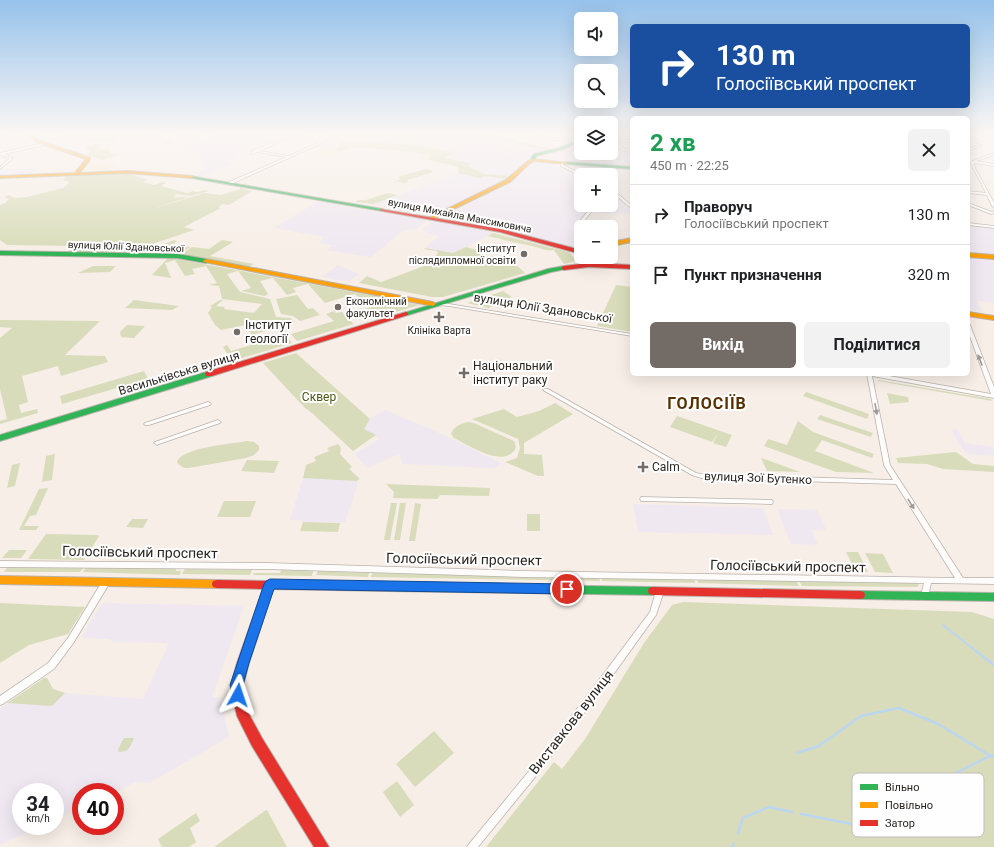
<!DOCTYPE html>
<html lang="uk">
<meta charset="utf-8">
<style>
:root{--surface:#fff;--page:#f2f2f2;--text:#202124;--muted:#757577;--line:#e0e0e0;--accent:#726b66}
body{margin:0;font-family:Roboto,sans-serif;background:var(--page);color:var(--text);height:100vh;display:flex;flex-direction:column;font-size:15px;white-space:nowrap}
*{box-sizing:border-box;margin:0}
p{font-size:13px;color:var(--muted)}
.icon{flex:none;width:22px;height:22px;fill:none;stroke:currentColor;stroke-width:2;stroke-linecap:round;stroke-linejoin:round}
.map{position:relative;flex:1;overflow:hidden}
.drawer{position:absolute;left:630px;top:116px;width:340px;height:260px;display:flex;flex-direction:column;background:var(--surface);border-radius:6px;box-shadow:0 4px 16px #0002}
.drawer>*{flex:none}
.top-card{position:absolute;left:630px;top:24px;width:340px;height:84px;border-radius:6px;box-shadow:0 4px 16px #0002;background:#1a4fa0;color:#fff;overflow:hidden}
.fabs{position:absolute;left:574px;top:12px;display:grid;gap:8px}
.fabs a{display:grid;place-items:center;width:44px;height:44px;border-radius:6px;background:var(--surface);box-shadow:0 4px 16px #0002;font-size:20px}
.speed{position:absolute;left:12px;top:783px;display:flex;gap:8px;font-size:20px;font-weight:700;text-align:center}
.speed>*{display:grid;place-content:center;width:52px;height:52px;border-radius:50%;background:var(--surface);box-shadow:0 4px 16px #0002;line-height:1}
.speed small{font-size:10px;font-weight:400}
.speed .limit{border:6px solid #d22;background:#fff;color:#111}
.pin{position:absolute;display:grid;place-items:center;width:34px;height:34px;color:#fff;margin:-17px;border:2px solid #fff;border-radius:50%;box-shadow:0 1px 4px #0007}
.me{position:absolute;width:44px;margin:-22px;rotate:5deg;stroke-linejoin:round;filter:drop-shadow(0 0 3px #0008)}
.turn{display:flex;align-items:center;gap:14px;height:84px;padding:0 20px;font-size:18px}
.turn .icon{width:52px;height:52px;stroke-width:2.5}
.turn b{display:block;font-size:28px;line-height:34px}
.round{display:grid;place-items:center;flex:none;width:42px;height:42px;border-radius:6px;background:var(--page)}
.head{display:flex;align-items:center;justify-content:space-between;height:68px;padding:0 20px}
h1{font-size:24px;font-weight:700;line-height:30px;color:#1e9e55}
.primary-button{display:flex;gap:8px;margin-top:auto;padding:8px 20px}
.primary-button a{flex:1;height:46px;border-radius:6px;background:var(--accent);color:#fff;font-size:16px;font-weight:700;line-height:46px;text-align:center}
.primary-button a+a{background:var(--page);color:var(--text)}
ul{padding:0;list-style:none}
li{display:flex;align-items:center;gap:12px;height:60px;padding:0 20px;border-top:1px solid var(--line)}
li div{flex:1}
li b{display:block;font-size:15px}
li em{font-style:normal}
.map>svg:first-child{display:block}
</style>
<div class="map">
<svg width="994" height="847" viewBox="0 0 994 847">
<rect width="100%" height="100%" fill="#f7eee7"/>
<!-- commercial -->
<g fill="#efe8f1">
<polygon points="226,133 274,133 290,137 226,161 232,163 201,176 193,175 211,167 202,165 206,163 174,145"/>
<polygon points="431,133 479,134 549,151 538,153 531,156 518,171 501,182 432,215 408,210 411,207 384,203 380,205 374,204 458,173 479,178 467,166 471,163 443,158 454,153 418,145 341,140 356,136 409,139"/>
<polygon points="562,150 607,155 611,152 629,153 629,151 632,151 632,168 535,157 541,154"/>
<polygon points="536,161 554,165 581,176 581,205 592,205 581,218 578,218 580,220 575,228 581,234 581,238 575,238 573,241 578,248 499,228 500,227 494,225 498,222 486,219 479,224 437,215 510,181"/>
<polygon points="570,164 585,166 617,170 608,175 586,175 567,166"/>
<polygon points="39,168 30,175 0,176 0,170"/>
<polygon points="611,192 625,204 625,207 628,207 632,211 632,214 620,212 618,214 610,214 591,212 596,205 611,205"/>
<polygon points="319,201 351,208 427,219 417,229 404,230 371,257 327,250 333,245 318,243 325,237 274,228"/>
<polygon points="433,221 467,227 493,233 453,253 425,248 439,236 427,233 422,230"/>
<polygon points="968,225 994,228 994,256 968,254"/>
<polygon points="968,256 994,259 994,303 977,301 982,312 968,310"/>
<polygon points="338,265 359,274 349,282 322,277"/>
<polygon points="385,410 435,431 501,463 496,468 403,464 399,454 367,468 355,454 380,439 364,429 370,419"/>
<polygon points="951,429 958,430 965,443 994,447 994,456 967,454 957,441"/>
<polygon points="303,478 356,481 358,484 345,522 303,522 301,520 290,520"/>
<polygon points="633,504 763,508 773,535 638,532"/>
<polygon points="777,509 817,510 826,530 811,530 818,545 791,544"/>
<polygon points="102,603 244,606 212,697 220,698 229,737 149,783 136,782 115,792 81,792 81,807 55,820 55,792 21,792 21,826 41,826 0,845 0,708 44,678 47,678 53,689 65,693 143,699 169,643 112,642 110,639 81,638"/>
</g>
<!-- green -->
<g fill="#d9dcba">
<polygon points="91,133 134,133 138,136 136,138 117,137 111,143 87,140 90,139 83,135 74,137"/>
<polygon points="406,133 431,133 409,139 375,137"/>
<polygon points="469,133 487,133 554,150 549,151"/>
<polygon points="343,141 418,145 455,153 444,158 471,163 468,166 484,174 511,176 508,179 484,176 479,178 458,173 459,167 428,160 429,155 405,151 352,147 335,153"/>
<polygon points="50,143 87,155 90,152 85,146 100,143 102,143 99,149 109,149 109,152 112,154 124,153 102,160 91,156 87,158 47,144"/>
<polygon points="426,169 431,170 433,172 407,180 409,181 405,183 393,181 400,180 399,177 401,176"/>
<path d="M 130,174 L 148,180 L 143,182 L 154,185 L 162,182 L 166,183 L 161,186 L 187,193 L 193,191 L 197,192 L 205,190 L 209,191 L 190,196 L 176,194 L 174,195 L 177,196 L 172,197 C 177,199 182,196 188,197 L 150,210 L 204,193 L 221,195 L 240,189 L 240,188 L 252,191 L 229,205 L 223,204 L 218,207 L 221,208 L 184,227 L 194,230 L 149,245 L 140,253 L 66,252 L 78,246 L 7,245 L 0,240 L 0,205 L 5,203 L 9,199 L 4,197 L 9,195 L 14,198 L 27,197 L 63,188 L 70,182 L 63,180 L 67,176 Z"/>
<polygon points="388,193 397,195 374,204 355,202 358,200 366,200"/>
<path d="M 493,233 L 564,251 L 570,253 L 576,261 L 564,264 L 554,250 C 542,251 542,248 532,246 C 517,243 503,240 488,236 Z"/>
<polygon points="174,240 177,241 172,245 190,247 183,252 150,250"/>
<polygon points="222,240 233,242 210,256 254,264 245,268 179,256 192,247 209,249"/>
<polygon points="466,247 481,251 483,257 495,256 499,261 511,260 525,273 443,297 432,297 359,283 367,276 381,282 435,262 432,258 438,254 437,251 424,249 425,248 453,253"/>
<polygon points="168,258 171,258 396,300 368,305 355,294 325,303 308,284 293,288 296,292 287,295 273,278 260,281 268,294 265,296 241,291 251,288 238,271 227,274 240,292 270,299 276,317 290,318 295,322 252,335 245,325 221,330 215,325 208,313 212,307 210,306 220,300 223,300 216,306 225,307 224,309 254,313 262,304 222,299 219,286 209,285 217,283 206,266 192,269 195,274 185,276 175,260 165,263 171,278 152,275"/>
<polygon points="93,266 116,266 110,272 78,273"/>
<polygon points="273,272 435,302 272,273"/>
<polygon points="616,285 632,287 632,332 597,326"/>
<polygon points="503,291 512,297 497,303 489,308 467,303"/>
<polygon points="297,295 308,309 313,308 320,315 300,321 293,316 281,314 276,299"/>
<polygon points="134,300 179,306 172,310 125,308"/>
<polygon points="400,301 420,305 374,318 363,309"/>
<polygon points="334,311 336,313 342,312 354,324 297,341 291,334 334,321 326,314"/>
<polygon points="0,320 100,321 65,355 105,356 108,362 61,376 58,366 22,376 28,402 19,405 21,413 37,409 38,413 0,424 0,421 7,419 0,389 0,338 12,328 0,327"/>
<polygon points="127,325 145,326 134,338 121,337 120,332"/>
<polygon points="285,335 292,343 232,361 223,347 227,345 231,351"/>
<polygon points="296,353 370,419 364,429 376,435 353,451 312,413 305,408 263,363"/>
<polygon points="144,371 148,379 62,404 60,396"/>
<polygon points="878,380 991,399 992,401 878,381"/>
<polygon points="806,392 869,414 867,419 803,396"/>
<polygon points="887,393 908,397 909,402 890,404"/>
<polygon points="555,403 573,414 524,443 524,454 542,455 544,476 538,476 505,462 517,458 520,448 518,439 472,419 504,409 517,417 539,411"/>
<polygon points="820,415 873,433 871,437 817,419"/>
<polygon points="677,416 732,435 726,447 713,443 718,433 712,442 670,427"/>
<polygon points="798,421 813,432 874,454 872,458 822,440 815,451 874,473 836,472 764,446 768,439 787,445"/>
<path d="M 468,422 L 474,423 L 514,441 C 516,445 517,448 513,452 C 500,466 468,445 454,438 L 451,434 C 454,426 460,424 468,422 Z"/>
<path d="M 247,441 L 254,442 L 259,446 L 259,450 L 254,455 L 246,458 L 189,468 L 184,468 L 178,464 L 177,461 C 185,447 231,444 247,441 Z"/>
<polygon points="338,444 341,448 340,454 352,467 349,469 360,479 356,481 303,478 306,465 316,461 314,457 329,451 327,448"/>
<polygon points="956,452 973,464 994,466 994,472 943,469 927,464 898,463 896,458"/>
<polygon points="55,454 52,480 42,482 46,456"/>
<polygon points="761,458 800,472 767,471"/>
<polygon points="247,460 279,461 274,473 241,471"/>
<polygon points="20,463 15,486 7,488 12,465"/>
<polygon points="386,484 490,488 489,496 440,495 437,499 393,498 394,492"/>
<polygon points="48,488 36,515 30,516 24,526 39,526 36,530 19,530 39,489"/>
<polygon points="224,501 256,501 250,517 217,517"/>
<polygon points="391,503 397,503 390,540 384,540"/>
<polygon points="400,503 406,503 400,540 394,540"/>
<polygon points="415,503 421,504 415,541 409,541"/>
<rect x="527" y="514" width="13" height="17"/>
<polygon points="132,519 148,519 143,528 126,527"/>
<polygon points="303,522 340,523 338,532 300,531"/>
<polygon points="46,534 97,535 99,536 84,560 28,559"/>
<polygon points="9,550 27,550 21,558 2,558"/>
<polygon points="846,552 858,552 868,572 856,572"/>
<polygon points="865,553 883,554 893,573 875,572"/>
<polygon points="8,566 84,567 80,572 4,572"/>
<polygon points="86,567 176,569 176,571 181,571 180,575 83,572"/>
<polygon points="185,569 252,570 250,575 182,574"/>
<polygon points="281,570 313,571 312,576 253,575 254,573 280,573"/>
<polygon points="318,571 369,573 368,577 316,575"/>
<polygon points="372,573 599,577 600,581 371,577"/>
<polygon points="602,577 694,579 695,583 602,581"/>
<polygon points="697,579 796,580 799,586 698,583"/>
<polygon points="799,581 919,583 918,587 802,586"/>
<polygon points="683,602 972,612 994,619 994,847 486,847 554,762 562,769 585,739 644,643 672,605"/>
<polygon points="0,603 85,607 68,634 29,645 0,663"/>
<polygon points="44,678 47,678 53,689 65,693 52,706 7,703"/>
<polygon points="434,731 454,753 415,787 396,764"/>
<path d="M 124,738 L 134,738 C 130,747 129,752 119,752 L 118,749 Z"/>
<polygon points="397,781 414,805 400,817 383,792"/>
<polygon points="267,810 287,847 214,847 266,810"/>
<polygon points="196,813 200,821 190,828 196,842 189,847 162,847 158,839"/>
</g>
<!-- sand -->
<g fill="#f4ead3">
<path d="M 347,133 L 406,133 C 384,137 363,134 342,140 L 343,141 L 335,153 L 321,158 L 309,154 L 314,152 L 311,151 L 318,149 L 311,148 Z"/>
<polygon points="362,148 405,151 429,155 428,160 401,167 423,156"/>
<path d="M 93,162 L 107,162 L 116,165 C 108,172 97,172 88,167 Z"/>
</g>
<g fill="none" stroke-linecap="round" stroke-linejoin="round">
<!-- stream-far1 -->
<polyline stroke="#bbd6f0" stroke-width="2" points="943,625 977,652"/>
<!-- stream -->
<g stroke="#bbd6f0" stroke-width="2.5">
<polyline points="976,651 994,665"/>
<polyline points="797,753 819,746 861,716 899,708 938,724 991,756"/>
<polyline points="923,808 936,783 988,757 994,756"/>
<polyline points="801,814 852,824 913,827 919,816"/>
<polyline points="738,833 743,818 769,807 792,812"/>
<polyline points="732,847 733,844"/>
</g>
<defs>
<g id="street">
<polygon points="5,133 9,133 0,136 0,134"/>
<polygon points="69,133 72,133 76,136 74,137"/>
<polygon points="141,133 144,133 171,142 169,143"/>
<polygon points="180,133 184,133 196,137 195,138"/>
<path d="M 280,133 L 285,133 L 325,140 L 341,133 L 344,133 L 231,184 L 229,184 L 229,182 L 287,157 L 257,152 L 252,154 L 251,153 L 254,150 L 291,136 ZM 293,136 L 322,141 L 289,156 L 259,151 Z"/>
<path d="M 535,133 C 539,133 540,135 544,137 C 550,140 557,139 563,137 L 561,133 L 563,133 L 566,137 C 556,143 544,141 535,133 Z"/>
<path d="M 970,133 C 978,133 986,135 994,137 L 994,139 L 990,138 L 975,143 L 981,146 L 968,151 L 968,149 L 978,146 L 972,144 L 972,142 L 987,137 Z"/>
<polygon points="632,139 632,141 616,143 625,149 632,150 632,152 623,151 613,142"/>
<polygon points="44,143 45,145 4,154 13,158 0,169 0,167 10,158 0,155 0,153"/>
<polygon points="994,153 994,155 976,161 994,164 994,166 974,163 974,166 994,203 994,207 992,206 987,195 968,193 968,191 986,193 972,166 971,162 968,162 968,160 973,161"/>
<polygon points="561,162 563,162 563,165 583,175 581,176 561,166"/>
<polygon points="611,188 632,206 632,209 611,191"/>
<polygon points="968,203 992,212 994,211 994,213 991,214 968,205"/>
<polygon points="593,205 597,205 579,227 581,229 581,232 575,227"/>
<polygon points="968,223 994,226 994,228 968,225"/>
<polygon points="436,303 449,304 632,334 632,336 449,306 438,305 436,304"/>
<polygon points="968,324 970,325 994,387 994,398 872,376 890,465 963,578 994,578 994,584 931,583 928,597 925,598 922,597 921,595 924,583 523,577 267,569 0,567 0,561 267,563 523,571 955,578 896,484 701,478 692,475 543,390 544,389 548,389 696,473 701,474 893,480 884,465 867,374 878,374 991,394 968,331"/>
<polygon points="208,402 210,403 211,404 210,405 149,425 145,425 144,424 145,423"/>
<polygon points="218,420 221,422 220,423 159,444 157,445 154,443 155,442"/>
<polygon points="641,497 770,500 772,500 773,502 772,504 770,504 643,501 641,501 640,499"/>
<polygon points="106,579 109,580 110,582 109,584 74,642 54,669 3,704 0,705 0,696 48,663 68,638 103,580"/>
<polygon points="660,588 663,589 664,591 656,615 605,686 540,771 478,847 467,847 469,844 534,765 599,680 650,612 656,591 657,589"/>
</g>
<g id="fast">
<polygon points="581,138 581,140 564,149 536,156 535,161 533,161 531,158 534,154 562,147"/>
<polygon points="566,162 632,167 632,169 567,164"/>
<polygon points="190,176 382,209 384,210 382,211 192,178 190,178"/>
<polygon points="0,251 177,254 206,259 209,261 206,263 177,258 0,255"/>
<polygon points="564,266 567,268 566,269 551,272 408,315 404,315 403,314 404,313 548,269"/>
<polygon points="206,372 212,372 213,374 212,376 0,441 0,435"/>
<polygon points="387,583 653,587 657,588 658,591 657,594 653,595 387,591 383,590 382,587 383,584"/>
<polygon points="860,591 994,593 994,601 860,599 856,598 855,595 856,592"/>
</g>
<g id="slow">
<polygon points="27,133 31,133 38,140 90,158 90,160 79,173 127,171 192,176 194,177 192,178 127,173 0,178 0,176 75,173 86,159 36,142"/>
<polygon points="534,159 569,163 567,164 534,161 530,163 510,182 433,219 429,218 506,180 528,161"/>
<polygon points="632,238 632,242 611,246 611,242"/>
<polygon points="968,253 994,255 994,259 968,257"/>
<polygon points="206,259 433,302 436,304 433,306 204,262 203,261"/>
<polygon points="968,312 994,316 994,320 968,316"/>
<polygon points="0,576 217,580 221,581 222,584 221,587 217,588 0,584"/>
</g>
<g id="jam">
<polygon points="380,209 500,229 577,249 581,248 581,252 577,253 500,232 382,211 380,210"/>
<polygon points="589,263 632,265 632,269 589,267 564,270 561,268 564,266"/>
<polygon points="406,312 408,313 408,315 212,376 206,376 205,374 206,372"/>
<polygon points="217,580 387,583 391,584 392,587 391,590 387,591 273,589 249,663 243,685 244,695 249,714 262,738 329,847 314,847 252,746 237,716 232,695 231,685 237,663 263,589 217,588 213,587 212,584 213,581"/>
<polygon points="653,587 860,591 864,592 865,595 864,598 860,599 653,595 649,594 648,591 649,588"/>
</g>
</defs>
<!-- street casing -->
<use href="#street" stroke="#b9b3ad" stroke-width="1.5"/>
<!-- fast casing -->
<use href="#fast" stroke="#b9b3ad" stroke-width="2"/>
<!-- slow casing -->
<use href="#slow" stroke="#b9b3ad" stroke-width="2"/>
<!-- jam casing -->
<use href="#jam" stroke="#b9b3ad" stroke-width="2"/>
<!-- street -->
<use href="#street" fill="#fefcfb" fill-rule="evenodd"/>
<!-- fast -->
<use href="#fast" fill="#30b455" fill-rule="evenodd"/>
<!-- slow -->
<use href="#slow" fill="#ff9f0a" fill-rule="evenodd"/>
<!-- jam -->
<use href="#jam" fill="#e5322d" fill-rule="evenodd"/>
</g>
<!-- one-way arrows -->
<defs><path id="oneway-solid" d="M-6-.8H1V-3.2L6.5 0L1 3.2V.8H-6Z"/></defs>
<g fill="#9f9b98">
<use href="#oneway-solid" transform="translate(980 360) rotate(-111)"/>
<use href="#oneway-solid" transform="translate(876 409) rotate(80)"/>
<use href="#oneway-solid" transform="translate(911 504) rotate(58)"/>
</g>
<!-- sky -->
<linearGradient id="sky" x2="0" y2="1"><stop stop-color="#96c2eb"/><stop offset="0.53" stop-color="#fbf7f4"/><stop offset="1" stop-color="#fbf7f4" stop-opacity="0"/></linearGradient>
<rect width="994" height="252" fill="url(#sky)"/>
<!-- route -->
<polygon fill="#1a73e8" stroke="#114b97" points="270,579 567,584 571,585 573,589 571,592 567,594 274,589 249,663 243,685 245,695 243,700 238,701 233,700 230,685 264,584 266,581"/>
<!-- markers -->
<g fill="#726b66" stroke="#fefefe" stroke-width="1.5">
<circle cx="524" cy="254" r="4"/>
<circle cx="338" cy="307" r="4"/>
<path d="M437 311h4v4h4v4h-4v4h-4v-4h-4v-4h4z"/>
<circle cx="237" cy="332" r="4"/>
<path d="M462 367h4v4h4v4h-4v4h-4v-4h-4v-4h4z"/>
<path d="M641 461h4v4h4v4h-4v4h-4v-4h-4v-4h4z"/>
</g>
<g text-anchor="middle" stroke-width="4" stroke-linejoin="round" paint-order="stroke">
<!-- far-street labels -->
<g font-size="10" fill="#2b2520" stroke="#fefefe">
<text transform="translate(460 215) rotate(11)" y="4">вулиця Михайла Максимовича</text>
<text transform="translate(126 246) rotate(2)" y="4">вулиця Юлії Здановської</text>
</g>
<!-- far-poi labels -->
<g font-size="10" fill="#2b2520" stroke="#fefefe" text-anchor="end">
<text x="516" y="252">Інститут<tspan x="516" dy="12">післядипломної освіти</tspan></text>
<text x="346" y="305" text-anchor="start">Економічний<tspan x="346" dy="12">факультет</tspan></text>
<text x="439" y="334" text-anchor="middle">Клініка Варта</text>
</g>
<!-- street labels -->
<g font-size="12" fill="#2b2520" stroke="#fefefe">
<text transform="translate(543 308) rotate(9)" y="4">вулиця Юлії Здановської</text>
<text transform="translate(179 373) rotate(-17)" y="4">Васильківська вулиця</text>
<text transform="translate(758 478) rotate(2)" y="4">вулиця Зої Бутенко</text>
</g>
<!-- poi labels -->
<g font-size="12" fill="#2b2520" stroke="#fefefe" text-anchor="start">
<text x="245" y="329">Інститут<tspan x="245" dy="14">геології</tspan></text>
<text x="473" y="370">Національний<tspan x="473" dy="14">інститут раку</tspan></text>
<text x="652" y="471">Calm</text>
</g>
<!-- park labels -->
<g font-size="12" fill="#4b5610" stroke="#fefefe">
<text x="319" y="401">Сквер</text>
</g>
<!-- near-street labels -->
<g font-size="14" fill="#2b2520" stroke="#fefefe">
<text transform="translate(140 552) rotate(1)" y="5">Голосіївський проспект</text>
<text transform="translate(464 559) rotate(1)" y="5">Голосіївський проспект</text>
<text transform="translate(788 566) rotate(1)" y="5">Голосіївський проспект</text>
<text transform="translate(571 722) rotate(-52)" y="5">Виставкова вулиця</text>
</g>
<!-- district labels -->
<g font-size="16" font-weight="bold" letter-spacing="1" fill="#593101" stroke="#fefefe">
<text x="707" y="409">ГОЛОСІЇВ</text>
</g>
</g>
<!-- legend -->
<rect x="852" y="773" width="132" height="64" rx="6" fill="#fefefe" stroke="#bfbdbb" stroke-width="1"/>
<rect x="860" y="784" width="18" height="6" fill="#30b455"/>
<rect x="860" y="802" width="18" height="6" fill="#ff9f0a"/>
<rect x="860" y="820" width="18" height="6" fill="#e5322d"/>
<g font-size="11" fill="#2b2520">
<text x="885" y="791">Вільно</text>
<text x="885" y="809">Повільно</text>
<text x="885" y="827">Затор</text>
</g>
</svg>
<div class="fabs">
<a><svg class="icon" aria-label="sound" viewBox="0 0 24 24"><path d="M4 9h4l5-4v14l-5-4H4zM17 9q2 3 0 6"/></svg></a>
<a><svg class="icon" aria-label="search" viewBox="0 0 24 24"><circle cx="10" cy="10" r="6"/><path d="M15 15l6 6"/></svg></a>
<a><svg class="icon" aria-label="layers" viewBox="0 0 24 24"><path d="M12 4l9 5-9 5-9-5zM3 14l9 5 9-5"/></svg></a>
<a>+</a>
<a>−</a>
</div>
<div class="speed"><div>34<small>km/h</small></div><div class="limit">40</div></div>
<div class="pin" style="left:567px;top:589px;background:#d93025"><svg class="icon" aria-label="arrive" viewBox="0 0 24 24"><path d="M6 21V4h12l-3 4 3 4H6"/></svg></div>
<svg class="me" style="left:238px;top:695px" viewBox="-20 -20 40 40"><path d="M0-17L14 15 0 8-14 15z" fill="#1a73e8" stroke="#fff" stroke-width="4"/></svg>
<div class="top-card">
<div class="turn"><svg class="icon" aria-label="right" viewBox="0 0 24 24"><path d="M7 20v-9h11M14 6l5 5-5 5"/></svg><div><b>130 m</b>Голосіївський проспект</div></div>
</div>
<section class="drawer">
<div class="head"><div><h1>2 хв</h1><p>450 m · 22:25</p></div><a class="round"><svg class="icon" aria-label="close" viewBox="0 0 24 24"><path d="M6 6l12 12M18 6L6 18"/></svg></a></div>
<ul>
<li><svg class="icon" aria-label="right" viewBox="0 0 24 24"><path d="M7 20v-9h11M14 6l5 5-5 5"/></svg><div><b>Праворуч</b><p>Голосіївський проспект</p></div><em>130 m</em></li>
<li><svg class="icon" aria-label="arrive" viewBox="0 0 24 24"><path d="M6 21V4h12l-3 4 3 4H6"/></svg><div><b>Пункт призначення</b></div><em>320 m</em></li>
</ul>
<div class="primary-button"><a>Вихід</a><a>Поділитися</a></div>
</section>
</div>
